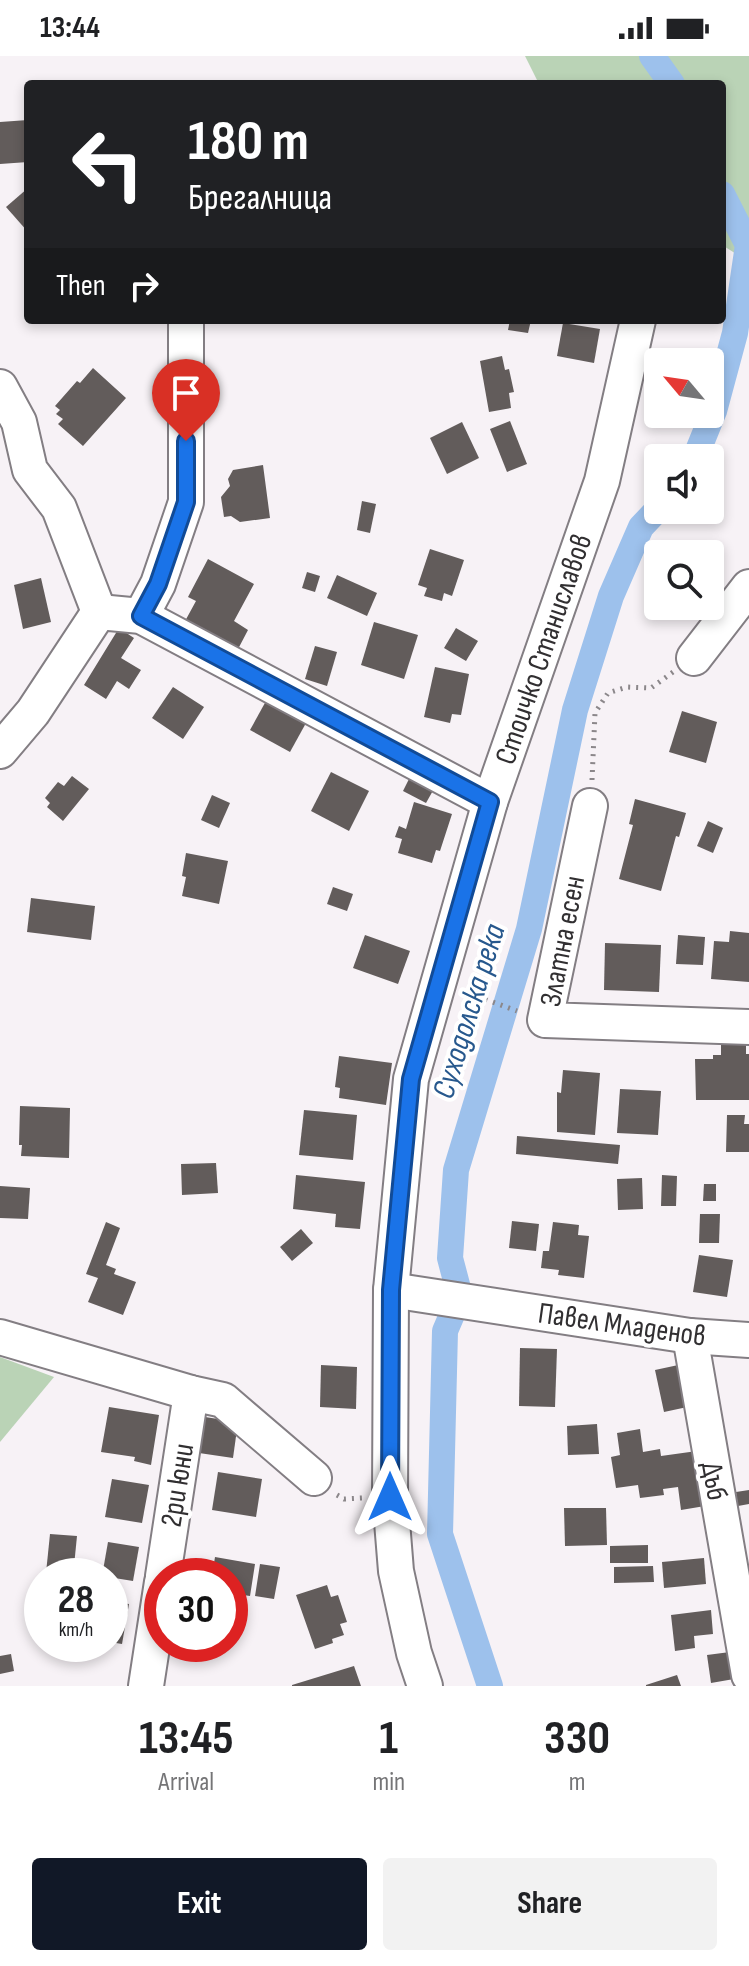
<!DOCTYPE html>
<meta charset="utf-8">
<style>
:root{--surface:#fff;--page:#f2f2f2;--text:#202124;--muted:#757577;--accent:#111827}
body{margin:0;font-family:"Sofia Sans Condensed",sans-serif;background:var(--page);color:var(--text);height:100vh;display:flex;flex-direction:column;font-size:30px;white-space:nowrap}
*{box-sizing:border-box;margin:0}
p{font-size:26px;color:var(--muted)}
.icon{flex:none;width:44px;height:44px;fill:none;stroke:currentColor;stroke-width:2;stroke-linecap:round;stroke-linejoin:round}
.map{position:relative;height:1630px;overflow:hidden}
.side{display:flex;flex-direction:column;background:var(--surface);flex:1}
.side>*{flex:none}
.top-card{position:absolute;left:24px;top:24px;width:702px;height:244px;border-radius:8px;box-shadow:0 4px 12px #0003;background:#202124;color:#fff;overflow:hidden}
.needle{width:52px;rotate:299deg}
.controls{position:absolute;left:644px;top:292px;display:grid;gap:16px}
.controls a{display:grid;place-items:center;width:80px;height:80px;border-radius:8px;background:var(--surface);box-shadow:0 4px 12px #0003;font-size:40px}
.speed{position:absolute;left:24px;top:1502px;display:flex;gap:16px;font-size:40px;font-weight:700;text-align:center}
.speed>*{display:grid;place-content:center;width:104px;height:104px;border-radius:50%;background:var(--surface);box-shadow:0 4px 12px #0003;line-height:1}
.speed small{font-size:20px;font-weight:400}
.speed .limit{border:12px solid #d22;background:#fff;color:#111}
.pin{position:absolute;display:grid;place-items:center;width:68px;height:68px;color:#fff;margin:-82px -34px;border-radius:50% 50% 50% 0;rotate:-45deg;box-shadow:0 0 8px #0007}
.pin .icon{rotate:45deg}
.me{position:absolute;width:88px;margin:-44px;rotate:0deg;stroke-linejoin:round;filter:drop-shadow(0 0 6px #0008)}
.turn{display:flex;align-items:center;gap:28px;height:168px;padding:0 32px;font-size:36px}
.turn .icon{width:104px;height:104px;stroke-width:2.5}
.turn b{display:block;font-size:56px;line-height:68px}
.then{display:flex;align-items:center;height:76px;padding:0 32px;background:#0003;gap:16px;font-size:30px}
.eta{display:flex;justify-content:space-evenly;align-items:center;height:136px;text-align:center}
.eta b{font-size:48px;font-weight:700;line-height:56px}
.button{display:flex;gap:16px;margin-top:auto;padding:16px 32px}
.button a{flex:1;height:92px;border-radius:8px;background:var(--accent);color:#fff;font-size:32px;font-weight:700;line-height:92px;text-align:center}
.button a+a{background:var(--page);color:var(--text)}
.status{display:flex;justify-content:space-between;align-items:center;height:56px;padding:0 40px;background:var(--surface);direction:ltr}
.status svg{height:22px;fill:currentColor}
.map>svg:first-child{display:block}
</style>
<div class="status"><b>13:44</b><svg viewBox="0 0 49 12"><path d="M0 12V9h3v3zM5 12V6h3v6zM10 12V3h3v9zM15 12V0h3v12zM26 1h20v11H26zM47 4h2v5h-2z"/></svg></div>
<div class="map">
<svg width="749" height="1630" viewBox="0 0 749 1630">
<rect width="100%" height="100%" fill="#f7f2f6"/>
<!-- green -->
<g fill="#bad3b6">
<polygon points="525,0 749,0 749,206 722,189 722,28 539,28"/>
<polygon points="0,1301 54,1321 0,1386"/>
</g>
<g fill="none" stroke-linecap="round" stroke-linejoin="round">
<!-- canal -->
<g stroke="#9dc1ec" stroke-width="26">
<polyline points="652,0 672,28"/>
<polyline points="695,402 714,355 735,277 748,189 722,138"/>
<polyline points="490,1630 440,1478 445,1275 460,1240 450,1202 456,1114 529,873 575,654 611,540 641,471 658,453"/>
</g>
</g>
<!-- building -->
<g fill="#625c5b">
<polygon points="28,64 28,106 0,108 0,66"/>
<polygon points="28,132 28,176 6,151"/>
<polygon points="510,264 531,264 528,277 508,274"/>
<polygon points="563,267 600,273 594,307 557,300"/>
<polygon points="502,300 505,314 509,313 514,336 509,337 511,352 489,356 480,305"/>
<polygon points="93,312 126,342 83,390 58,368 63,363 56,358 60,354 55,350 77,325 80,327"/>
<polygon points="510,365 527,408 507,416 490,373"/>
<polygon points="462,366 479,402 447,418 430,382"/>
<polygon points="263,409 270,462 240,466 231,460 224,461 221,441 230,430 228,423 233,414"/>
<polygon points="362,445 376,448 370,477 357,474"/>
<polygon points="430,493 464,504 452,540 444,537 442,545 424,540 427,532 418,529"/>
<polygon points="208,503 254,528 234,565 248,574 237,595 184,567 196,545 188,541"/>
<polygon points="307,516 320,520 315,536 302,532"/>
<polygon points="337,519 377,537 367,560 327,542"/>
<polygon points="41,522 51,566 23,573 14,529"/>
<polygon points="374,566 418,579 404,623 361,609"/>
<polygon points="119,572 134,582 121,602 141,614 129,633 117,625 106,643 84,629"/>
<polygon points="456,572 478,585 466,605 444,592"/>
<polygon points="315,590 337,596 327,630 305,623"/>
<polygon points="435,611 469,618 461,659 452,658 450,667 424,661"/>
<polygon points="173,631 204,651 183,683 152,662"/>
<polygon points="266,645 306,667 290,696 250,674"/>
<polygon points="682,655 717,666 706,707 669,696"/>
<polygon points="331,716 369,735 349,775 311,755"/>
<polygon points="411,719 435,731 426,747 403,735"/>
<polygon points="72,720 89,733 63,765 47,751 50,747 45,742 58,726 64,730"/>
<polygon points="212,739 230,747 219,772 201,764"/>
<polygon points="635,743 686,757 679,781 676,780 661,835 619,823 633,769 629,768"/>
<polygon points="414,746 452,758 440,795 436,794 432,807 398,797 402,783 395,781 399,770 406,773"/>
<polygon points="708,765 723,772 713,797 697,790"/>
<polygon points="186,797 228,805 219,848 182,840 186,821 182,820"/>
<polygon points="333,831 353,838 347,855 327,848"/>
<polygon points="31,842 95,850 91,884 27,876"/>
<polygon points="730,875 749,877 749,926 711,923 714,885 729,886"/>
<polygon points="365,879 410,895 398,928 353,912"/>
<polygon points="678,879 705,881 703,909 676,908"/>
<polygon points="605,887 661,889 659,936 604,934"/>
<polygon points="746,982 746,998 749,998 749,1044 696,1044 695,1003 713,1003 713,999 721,999 721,983"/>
<polygon points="339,1000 392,1007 386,1049 339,1042 340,1032 335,1031"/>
<polygon points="563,1014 600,1017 595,1079 557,1076 557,1036 561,1037"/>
<polygon points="620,1033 661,1035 658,1079 617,1077"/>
<polygon points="20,1050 70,1052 69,1102 21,1100 22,1089 19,1089"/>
<polygon points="304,1054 357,1059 353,1104 299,1099"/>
<polygon points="727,1059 745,1059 744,1068 749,1068 749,1096 726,1096"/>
<polygon points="517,1080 620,1089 618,1108 516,1098"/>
<polygon points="216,1107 218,1137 182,1139 181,1108"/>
<polygon points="296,1119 365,1126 360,1173 335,1171 336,1158 293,1153"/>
<polygon points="662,1119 677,1120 676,1150 661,1150"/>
<polygon points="642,1122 643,1153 618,1154 617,1123"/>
<polygon points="704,1128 716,1128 716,1145 703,1145"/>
<polygon points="0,1130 30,1132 28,1163 0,1162"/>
<polygon points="700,1158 720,1158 719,1187 699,1187"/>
<polygon points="512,1165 539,1168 536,1195 509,1192"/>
<polygon points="106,1166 120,1172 106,1209 116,1213 114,1218 136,1226 123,1259 88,1246 98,1222 86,1218"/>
<polygon points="553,1166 579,1169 578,1179 589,1180 584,1222 558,1219 559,1214 541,1212 543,1195 549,1195"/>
<polygon points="301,1173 313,1187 292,1205 280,1191"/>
<polygon points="699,1199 733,1204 727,1241 693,1236"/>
<polygon points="520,1292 557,1293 555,1351 519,1350"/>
<polygon points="683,1308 692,1350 664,1356 655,1314"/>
<polygon points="321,1309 357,1311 356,1353 320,1351"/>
<polygon points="109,1351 159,1359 151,1409 134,1405 135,1401 101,1396"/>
<polygon points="205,1361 238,1366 233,1402 199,1397"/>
<polygon points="597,1368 599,1398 568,1399 567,1370"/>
<polygon points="640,1373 643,1396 660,1393 661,1400 697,1395 705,1450 681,1454 678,1431 663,1433 664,1439 640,1442 638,1429 616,1432 611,1401 620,1399 617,1377"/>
<polygon points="218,1416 262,1423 256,1461 212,1454"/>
<polygon points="112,1423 149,1429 142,1467 105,1461"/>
<polygon points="749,1434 749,1448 738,1450 736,1436"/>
<polygon points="564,1452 606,1452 607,1489 565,1490"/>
<polygon points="50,1478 77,1480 73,1520 46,1517"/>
<polygon points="108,1486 139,1491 133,1525 102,1520"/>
<polygon points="648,1489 648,1507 610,1507 610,1490"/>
<polygon points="215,1501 255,1508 250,1540 230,1537 230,1520 212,1520"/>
<polygon points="704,1502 706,1528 664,1532 662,1506"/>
<polygon points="260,1508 280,1511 274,1543 255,1540"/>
<polygon points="653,1510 654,1526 614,1527 614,1511"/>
<polygon points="327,1529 331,1541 338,1539 347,1566 340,1568 344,1579 332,1583 333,1587 315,1593 296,1539"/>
<polygon points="110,1545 129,1548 122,1588 110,1586"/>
<polygon points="711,1554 713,1578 694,1580 695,1592 675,1595 671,1559"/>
<polygon points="730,1596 734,1623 711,1627 707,1599"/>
<polygon points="11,1598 14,1615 0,1618 0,1600"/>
<polygon points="354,1610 361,1630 292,1630 292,1629"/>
<polygon points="677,1619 681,1630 646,1630 646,1629"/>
</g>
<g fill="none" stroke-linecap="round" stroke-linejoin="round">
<defs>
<g id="minor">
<polyline points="0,331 19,366 30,414 59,452 99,556"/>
<polyline points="141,560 158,528 186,446 186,264"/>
<polyline points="694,602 749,531"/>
<polyline points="0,695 33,656 99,556 141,560 490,746"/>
<polyline points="590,750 545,964 749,971"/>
<polyline points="391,1234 690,1280 749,1284"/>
<polyline points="690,1280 749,1619"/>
<polyline points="0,1281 191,1337 223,1344 314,1422"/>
<polyline points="163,1520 191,1337"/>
<polyline points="146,1630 162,1526"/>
<polyline points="425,1630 414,1597 396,1515 390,1441 391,1234 411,1023 490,746 602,425 638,264"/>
</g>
</defs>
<!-- minor casing -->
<use href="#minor" stroke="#837e83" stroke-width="38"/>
<!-- path -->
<g stroke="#8b878a" stroke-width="5" stroke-dasharray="2 6" stroke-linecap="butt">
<polyline points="592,724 595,657 608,637 627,631 651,632 673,616"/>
<polyline points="463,935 517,955"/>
<polyline points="337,1439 344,1443 362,1442"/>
</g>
<!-- minor -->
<use href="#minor" stroke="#fff" stroke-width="34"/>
</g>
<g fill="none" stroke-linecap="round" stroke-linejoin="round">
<defs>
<polyline id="route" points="186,385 186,446 158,528 141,560 490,746 411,1023 391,1234 390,1441"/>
</defs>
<!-- route casing -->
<use href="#route" stroke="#114b97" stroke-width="20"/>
<!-- route -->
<use href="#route" stroke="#1a73e8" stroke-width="14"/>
</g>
<g text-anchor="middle" stroke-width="8" stroke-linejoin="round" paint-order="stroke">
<!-- street labels -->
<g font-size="30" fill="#312f31" stroke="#fff">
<text transform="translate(543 593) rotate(-71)" y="10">Стоичко Станиславов</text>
<text transform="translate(562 885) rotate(-79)" y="10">Златна есен</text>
<text transform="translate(622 1268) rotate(8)" y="10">Павел Младенов</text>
<text transform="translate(715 1425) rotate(80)" y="10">Дъб</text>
<text transform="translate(177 1429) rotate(-81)" y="10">2ри юни</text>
</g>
<!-- water labels -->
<g font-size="32" font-style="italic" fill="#27588d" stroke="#fff">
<text transform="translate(468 955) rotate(-73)" y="11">Суходолска река</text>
</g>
</g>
</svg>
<div class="controls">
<a><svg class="needle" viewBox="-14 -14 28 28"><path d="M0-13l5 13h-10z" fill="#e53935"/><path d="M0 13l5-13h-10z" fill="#757577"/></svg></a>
<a><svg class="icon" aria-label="sound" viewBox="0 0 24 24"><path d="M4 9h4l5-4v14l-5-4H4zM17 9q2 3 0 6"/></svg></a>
<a><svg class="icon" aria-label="search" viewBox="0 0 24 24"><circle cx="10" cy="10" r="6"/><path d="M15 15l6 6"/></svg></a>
</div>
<div class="speed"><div>28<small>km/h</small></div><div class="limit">30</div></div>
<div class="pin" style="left:186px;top:385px;background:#d93025"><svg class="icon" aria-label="arrive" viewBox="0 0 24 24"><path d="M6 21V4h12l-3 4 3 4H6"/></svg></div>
<svg class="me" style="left:390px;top:1441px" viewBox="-20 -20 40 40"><path d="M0-17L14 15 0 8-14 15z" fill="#1a73e8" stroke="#fff" stroke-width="4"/></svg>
<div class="top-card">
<div class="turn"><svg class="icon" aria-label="left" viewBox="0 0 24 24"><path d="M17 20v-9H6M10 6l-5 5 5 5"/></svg><div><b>180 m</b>Брегалница</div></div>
<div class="then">Then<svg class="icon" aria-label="right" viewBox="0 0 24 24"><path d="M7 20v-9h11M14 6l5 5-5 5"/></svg></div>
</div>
</div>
<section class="side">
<div class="eta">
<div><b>13:45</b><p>Arrival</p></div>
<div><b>1</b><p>min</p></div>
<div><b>330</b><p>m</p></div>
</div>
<div class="button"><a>Exit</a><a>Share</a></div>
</section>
